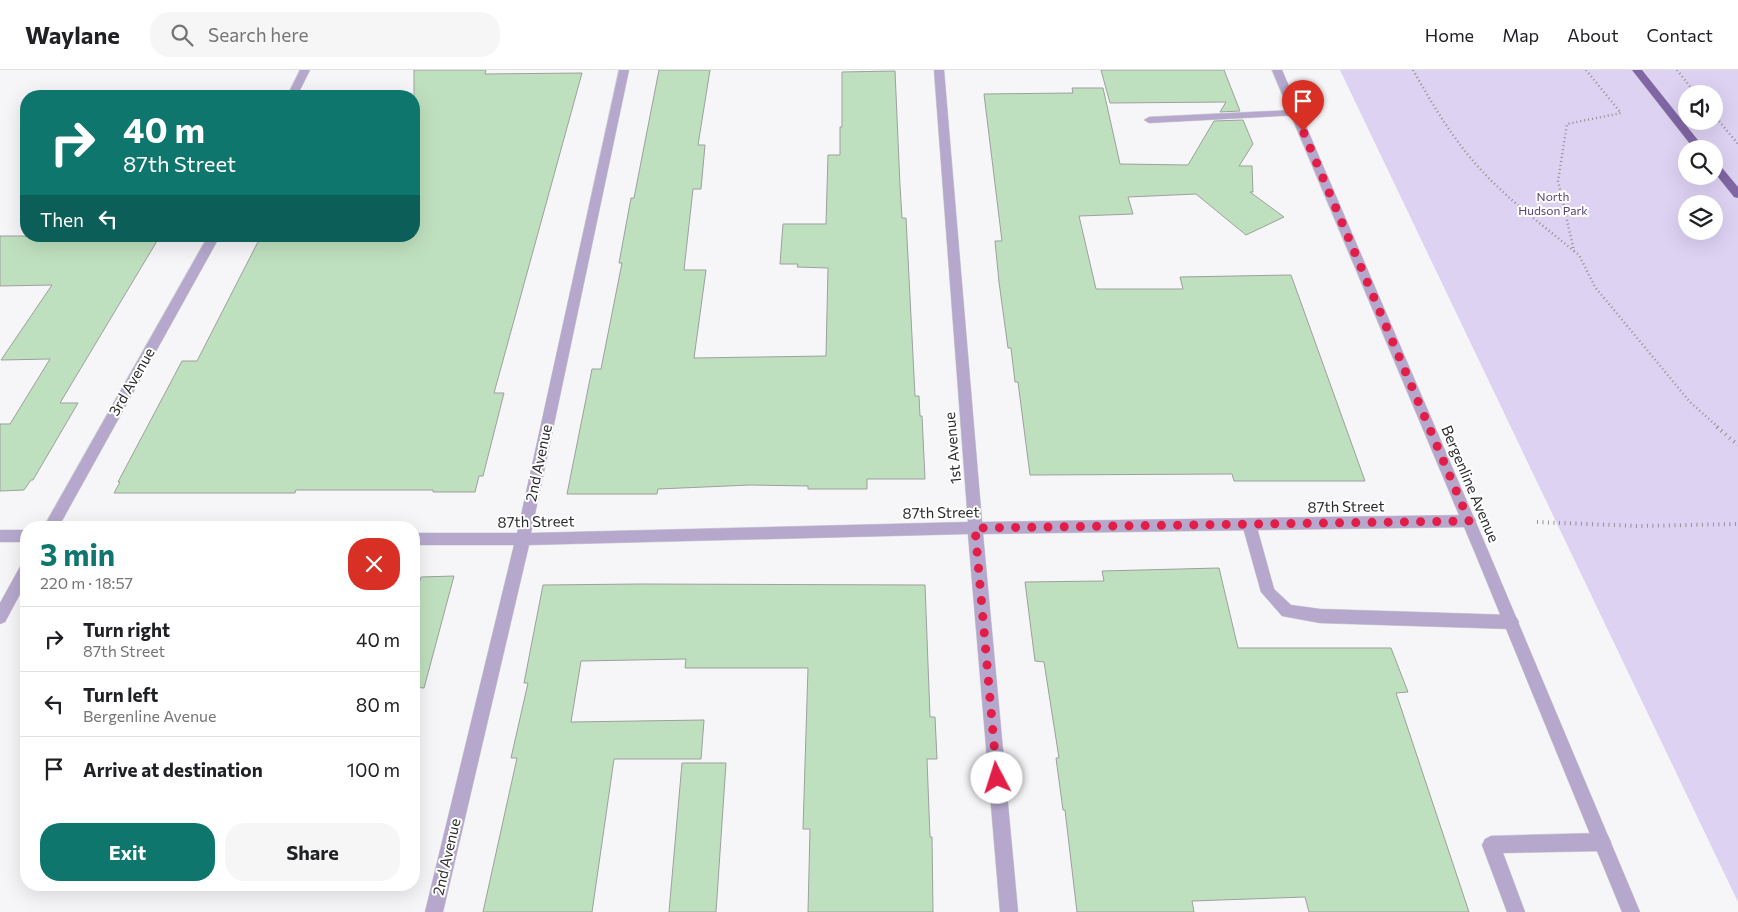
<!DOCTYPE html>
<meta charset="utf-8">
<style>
:root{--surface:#fff;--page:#f6f6f6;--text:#202124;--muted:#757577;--line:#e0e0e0;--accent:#0f766e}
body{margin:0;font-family:Commissioner,sans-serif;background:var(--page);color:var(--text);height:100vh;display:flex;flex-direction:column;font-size:19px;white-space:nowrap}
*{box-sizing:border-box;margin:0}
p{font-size:16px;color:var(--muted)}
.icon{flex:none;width:28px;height:28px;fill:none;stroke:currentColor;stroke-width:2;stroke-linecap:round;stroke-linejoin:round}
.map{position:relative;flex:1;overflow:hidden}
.side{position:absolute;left:20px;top:451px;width:400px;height:370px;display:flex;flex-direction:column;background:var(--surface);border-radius:20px;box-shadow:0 5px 20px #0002}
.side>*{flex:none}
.guide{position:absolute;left:20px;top:20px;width:400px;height:152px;border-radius:20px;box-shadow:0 5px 20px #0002;background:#0f766e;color:#fff;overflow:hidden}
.controls{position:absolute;left:1678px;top:15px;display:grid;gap:10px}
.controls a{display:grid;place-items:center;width:45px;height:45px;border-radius:50%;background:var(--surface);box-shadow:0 5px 20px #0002;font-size:25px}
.pin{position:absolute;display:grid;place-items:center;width:42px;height:42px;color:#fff;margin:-51px -21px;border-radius:50% 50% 50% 0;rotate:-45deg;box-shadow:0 0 5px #0007}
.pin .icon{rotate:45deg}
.me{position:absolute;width:55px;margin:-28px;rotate:355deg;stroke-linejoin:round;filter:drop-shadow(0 0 4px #0008)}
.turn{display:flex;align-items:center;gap:18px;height:105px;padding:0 20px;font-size:22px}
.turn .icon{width:65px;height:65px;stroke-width:2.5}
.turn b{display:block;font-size:35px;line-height:42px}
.then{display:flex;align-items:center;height:48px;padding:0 20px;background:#0003;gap:10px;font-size:19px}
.round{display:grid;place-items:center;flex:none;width:52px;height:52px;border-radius:20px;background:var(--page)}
.overview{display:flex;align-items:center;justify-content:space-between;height:85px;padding:0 20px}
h1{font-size:30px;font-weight:700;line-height:38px;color:var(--accent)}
.action{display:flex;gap:10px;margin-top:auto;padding:10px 20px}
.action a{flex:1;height:58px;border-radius:20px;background:var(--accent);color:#fff;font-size:20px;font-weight:700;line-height:58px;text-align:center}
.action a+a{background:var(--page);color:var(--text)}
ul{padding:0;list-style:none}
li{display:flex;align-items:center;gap:15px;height:65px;padding:0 20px;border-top:1px solid var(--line)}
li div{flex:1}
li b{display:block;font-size:19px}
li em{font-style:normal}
header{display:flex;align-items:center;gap:30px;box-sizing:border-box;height:70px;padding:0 25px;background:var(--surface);border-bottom:1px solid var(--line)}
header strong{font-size:24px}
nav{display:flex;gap:28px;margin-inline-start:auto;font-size:18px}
.search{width:350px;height:45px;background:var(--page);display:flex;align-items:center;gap:12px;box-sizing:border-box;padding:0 18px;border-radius:20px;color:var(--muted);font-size:19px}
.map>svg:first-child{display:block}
</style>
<header>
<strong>Waylane</strong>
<div class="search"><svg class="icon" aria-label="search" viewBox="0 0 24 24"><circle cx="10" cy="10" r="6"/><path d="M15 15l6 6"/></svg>Search here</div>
<nav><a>Home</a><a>Map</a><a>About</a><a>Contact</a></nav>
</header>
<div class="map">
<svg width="1738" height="842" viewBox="0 0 1738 842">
<rect width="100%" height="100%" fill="#f6f5f8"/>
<!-- green -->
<path fill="#ded2f3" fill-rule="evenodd" d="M 1340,0 L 1738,0 L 1738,832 ZM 1686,24 L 1714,24 L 1714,51 L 1686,51 ZM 1686,79 L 1714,79 L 1714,106 L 1686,106 ZM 1686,134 L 1714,134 L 1714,161 L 1686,161 Z"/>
<!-- building -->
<g fill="#bfe0be" stroke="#9da09d">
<polygon points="414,0 486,0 485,4 582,3 494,323 504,323 483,406 479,406 475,422 433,422 433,420 296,420 295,423 114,423 120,412 118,412 182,291 197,291 261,166 414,166"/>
<polygon points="659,0 710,0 698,75 705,75 701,119 693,119 684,200 706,200 694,288 826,286 828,198 797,197 798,194 780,194 783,154 826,154 828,85 840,85 840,57 842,57 842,2 895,1 900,116 902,148 906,148 915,326 919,326 920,346 922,346 925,409 867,409 867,419 808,419 808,416 750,415 658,419 657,424 567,424 592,299 601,299 622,193 619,193 631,128 634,128"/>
<polygon points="1101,0 1224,0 1240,41 1220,42 1226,32 1110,33"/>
<polygon points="1072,18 1103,18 1120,94 1188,95 1214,51 1243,50 1253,74 1239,96 1252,96 1253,122 1250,122 1284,147 1246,165 1196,124 1128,127 1133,144 1079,146 1096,219 1183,219 1180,207 1291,205 1365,411 1234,411 1232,404 1030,405 1018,312 1015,312 1011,278 1008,278 999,212 995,171 1002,171 984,24 1073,23"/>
<polygon points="0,166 160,166 60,333 78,333 33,410 31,410 24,420 0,421 0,354 10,354 50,289 1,290 52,215 0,216"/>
<polygon points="1219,498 1238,578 1391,578 1408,622 1396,623 1469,842 1309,842 1305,827 1192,831 1194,842 1077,842 1065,740 1063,740 1056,688 1059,688 1044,592 1035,591 1025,512 1104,511 1102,501"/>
<polygon points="454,506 424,618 414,617 414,518 418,518 421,507"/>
<polygon points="640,514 925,515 930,647 935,647 937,689 927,689 930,767 932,767 933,842 808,842 810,759 803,759 808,598 685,598 686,589 581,591 571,652 704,650 701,689 614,689 592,842 483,842 517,688 511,688 528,613 524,613 543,515"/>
<polygon points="682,693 726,693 716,842 669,842"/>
</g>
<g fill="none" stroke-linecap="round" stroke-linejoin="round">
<defs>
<g id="service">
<polygon points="1295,40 1299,41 1299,45 1149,53 1144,50 1149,47"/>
<polygon points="1249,448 1254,450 1256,454 1274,519 1291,535 1320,539 1511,545 1516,547 1519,552 1516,557 1511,559 1320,553 1282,546 1261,522 1242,454 1244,450"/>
<polygon points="1602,763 1608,766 1611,772 1608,778 1602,781 1503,783 1525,842 1507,842 1482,775 1485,769 1491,766"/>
</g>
<g id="minor">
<polygon points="300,0 310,0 297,26 287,26"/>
<polygon points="619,0 629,0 531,463 968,452 934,0 944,0 982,452 1469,445 1474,447 1476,451 1474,455 1469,457 983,464 1018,842 1000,842 968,464 529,475 443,842 425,842 514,475 414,475 414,463 517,463"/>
<polygon points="208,166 220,166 58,458 43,458"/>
<rect x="0" y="460" width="26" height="12"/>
<polygon points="26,493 26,513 5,552 0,554 0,533 21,495"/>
</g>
<polygon id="tertiary" points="1272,0 1282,0 1489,483 1640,842 1622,842 1475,483"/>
<g id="primary">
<polygon points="1632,0 1642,0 1705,79 1694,79"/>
<polygon points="1714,92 1718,93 1738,117 1738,128 1734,127 1714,102"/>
</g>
</defs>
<!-- service casing -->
<use href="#service" stroke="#d2d1d3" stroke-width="1"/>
<!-- minor casing -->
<use href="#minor" stroke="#d2d1d3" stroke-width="1"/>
<!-- tertiary casing -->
<use href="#tertiary" stroke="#d2d1d3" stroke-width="1"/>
<!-- primary casing -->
<use href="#primary" stroke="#d2d1d3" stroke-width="1"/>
<!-- path-far1 -->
<g stroke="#919193" stroke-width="2.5" stroke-dasharray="1 3" stroke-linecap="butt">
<path d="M 1413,0 C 1431,32 1450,64 1474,92 C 1503,126 1540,153 1574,181"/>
<polyline points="1586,0 1621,43 1567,54 1558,111 1574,181 1579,185 1595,217 1690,332 1719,358"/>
<polyline points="1677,0 1696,24"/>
<polyline points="1714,45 1738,74"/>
</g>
<!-- path -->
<g stroke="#919193" stroke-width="4" stroke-dasharray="1 4.5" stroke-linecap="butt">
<polyline points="1717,357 1738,375"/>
<polyline points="1537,452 1638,456 1738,454"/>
</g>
<!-- service -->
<use href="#service" fill="#b5a8cc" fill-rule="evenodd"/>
<!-- minor -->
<use href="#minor" fill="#b5a8cc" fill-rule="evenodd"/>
<!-- tertiary -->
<use href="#tertiary" fill="#b5a8cc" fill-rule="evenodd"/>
<!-- primary -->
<use href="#primary" fill="#8066a5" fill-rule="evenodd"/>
</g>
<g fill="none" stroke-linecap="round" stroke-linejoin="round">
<!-- route -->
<polyline stroke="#e11d48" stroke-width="9" stroke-dasharray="0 16.2" points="997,708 975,458 1469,451 1303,61"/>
</g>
<g text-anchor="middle" stroke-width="4" stroke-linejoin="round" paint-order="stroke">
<!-- far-park labels -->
<g font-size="12" fill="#574175" stroke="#fff">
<text x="1553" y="131">North<tspan x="1553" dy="14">Hudson Park</tspan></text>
</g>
<!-- street labels -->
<g font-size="15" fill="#2c2c2d" stroke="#fff">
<text transform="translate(132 312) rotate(-60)" y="5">3rd Avenue</text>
<text transform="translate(953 378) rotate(-95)" y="5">1st Avenue</text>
<text transform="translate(539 393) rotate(-78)" y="5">2nd Avenue</text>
<text transform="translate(1470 414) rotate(67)" y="5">Bergenline Avenue</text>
<text transform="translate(1346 437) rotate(-1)" y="5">87th Street</text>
<text transform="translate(941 443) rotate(-1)" y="5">87th Street</text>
<text transform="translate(536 452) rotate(-1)" y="5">87th Street</text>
<text transform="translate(447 787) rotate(-77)" y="5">2nd Avenue</text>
</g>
</g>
</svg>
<div class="controls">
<a><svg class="icon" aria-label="sound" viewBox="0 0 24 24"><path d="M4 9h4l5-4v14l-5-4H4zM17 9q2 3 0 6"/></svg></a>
<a><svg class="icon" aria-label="search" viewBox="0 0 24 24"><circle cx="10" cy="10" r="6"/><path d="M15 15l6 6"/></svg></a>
<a><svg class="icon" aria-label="layers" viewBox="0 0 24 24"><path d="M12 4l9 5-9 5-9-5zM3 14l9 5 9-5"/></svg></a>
</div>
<div class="pin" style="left:1303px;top:61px;background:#d93025"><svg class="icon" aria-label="arrive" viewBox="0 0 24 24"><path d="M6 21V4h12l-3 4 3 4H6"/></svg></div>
<svg class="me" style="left:997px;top:708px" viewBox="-20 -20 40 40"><circle r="19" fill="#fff"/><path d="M0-13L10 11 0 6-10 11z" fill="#e11d48"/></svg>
<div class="guide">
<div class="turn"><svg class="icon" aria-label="right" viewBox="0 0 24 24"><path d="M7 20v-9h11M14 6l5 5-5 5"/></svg><div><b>40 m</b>87th Street</div></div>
<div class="then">Then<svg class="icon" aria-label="left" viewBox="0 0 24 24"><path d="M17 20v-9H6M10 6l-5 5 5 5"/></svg></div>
</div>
<section class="side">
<div class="overview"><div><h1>3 min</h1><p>220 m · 18:57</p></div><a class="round" style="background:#d93025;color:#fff"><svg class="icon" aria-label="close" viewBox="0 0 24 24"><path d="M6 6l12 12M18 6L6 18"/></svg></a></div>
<ul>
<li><svg class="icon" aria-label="right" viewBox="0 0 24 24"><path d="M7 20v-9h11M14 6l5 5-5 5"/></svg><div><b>Turn right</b><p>87th Street</p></div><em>40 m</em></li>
<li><svg class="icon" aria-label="left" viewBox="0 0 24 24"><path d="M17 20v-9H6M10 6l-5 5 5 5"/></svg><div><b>Turn left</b><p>Bergenline Avenue</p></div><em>80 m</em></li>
<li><svg class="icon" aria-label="arrive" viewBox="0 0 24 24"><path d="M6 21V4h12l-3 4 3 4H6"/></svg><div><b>Arrive at destination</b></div><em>100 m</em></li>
</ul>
<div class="action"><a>Exit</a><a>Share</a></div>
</section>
</div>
